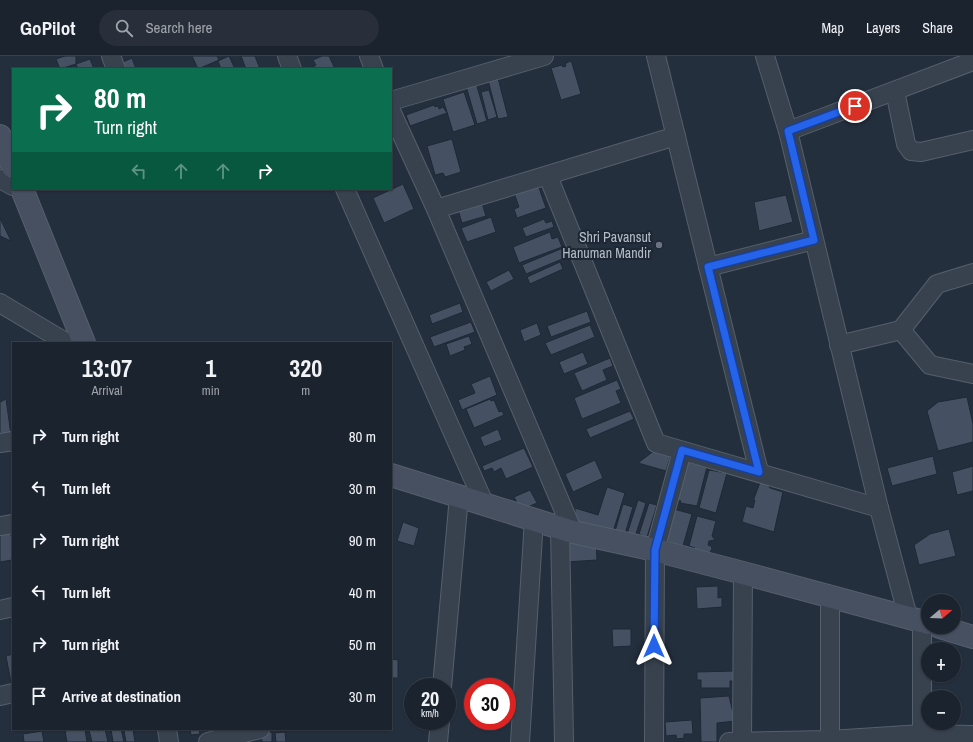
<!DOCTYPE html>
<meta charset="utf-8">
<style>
:root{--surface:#1b232e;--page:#282f3a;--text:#f1f3f6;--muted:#a0a4aa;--line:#39404a}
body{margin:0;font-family:"Archivo Narrow",sans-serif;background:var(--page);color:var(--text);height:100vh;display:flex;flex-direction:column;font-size:15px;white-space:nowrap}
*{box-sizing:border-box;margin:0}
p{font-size:13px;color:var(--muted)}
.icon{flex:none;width:22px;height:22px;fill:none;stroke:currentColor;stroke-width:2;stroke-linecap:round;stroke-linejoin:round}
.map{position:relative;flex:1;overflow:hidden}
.side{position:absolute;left:12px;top:286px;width:380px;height:388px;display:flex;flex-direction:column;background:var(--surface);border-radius:0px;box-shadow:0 1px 3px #0004,0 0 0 1px var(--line)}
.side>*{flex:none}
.guide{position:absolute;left:12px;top:12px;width:380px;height:122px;border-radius:0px;box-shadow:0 1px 3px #0004,0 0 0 1px var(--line);background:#0b6e4f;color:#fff;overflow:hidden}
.needle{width:26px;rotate:71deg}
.fabs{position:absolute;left:921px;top:538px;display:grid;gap:8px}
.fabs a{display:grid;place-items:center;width:40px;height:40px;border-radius:50%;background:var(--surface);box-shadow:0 1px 3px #0004,0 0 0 1px var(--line);font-size:20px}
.speed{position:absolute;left:404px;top:622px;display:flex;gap:8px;font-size:20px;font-weight:700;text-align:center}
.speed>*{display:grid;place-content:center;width:52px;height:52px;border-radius:50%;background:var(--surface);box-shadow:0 1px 3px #0004,0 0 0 1px var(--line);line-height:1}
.speed small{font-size:10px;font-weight:400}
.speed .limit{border:6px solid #d22;background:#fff;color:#111}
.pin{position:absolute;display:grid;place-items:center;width:34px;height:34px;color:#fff;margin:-17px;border:2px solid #fff;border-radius:50%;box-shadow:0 1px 4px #0007}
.me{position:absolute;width:44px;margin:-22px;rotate:0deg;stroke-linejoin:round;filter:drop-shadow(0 0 3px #0008)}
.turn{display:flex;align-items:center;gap:14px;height:84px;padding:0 16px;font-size:18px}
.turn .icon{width:52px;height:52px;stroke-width:2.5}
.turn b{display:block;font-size:28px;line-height:34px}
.lanes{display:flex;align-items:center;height:38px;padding:0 16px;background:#0003;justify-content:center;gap:20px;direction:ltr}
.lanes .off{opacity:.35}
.eta{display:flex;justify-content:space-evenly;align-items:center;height:68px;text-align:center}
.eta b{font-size:24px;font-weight:700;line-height:28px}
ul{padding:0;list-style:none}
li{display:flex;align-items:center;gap:12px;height:52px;padding:0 16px}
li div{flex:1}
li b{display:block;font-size:15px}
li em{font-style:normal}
header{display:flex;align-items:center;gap:24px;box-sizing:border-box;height:56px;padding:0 20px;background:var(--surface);border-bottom:1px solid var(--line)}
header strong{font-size:19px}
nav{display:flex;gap:22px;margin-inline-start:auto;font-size:14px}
.search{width:280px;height:36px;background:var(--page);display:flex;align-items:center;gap:10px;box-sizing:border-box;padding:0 14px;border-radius:22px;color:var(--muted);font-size:15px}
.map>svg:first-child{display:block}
</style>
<header>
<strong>GoPilot</strong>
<div class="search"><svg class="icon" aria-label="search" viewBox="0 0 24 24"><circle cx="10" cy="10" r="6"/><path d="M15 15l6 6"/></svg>Search here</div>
<nav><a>Map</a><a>Layers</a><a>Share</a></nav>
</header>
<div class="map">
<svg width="973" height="686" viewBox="0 0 973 686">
<rect width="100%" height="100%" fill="#242f3e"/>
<!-- building -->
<g fill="#455162" stroke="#1f2835">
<polygon points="65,0 76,0 76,8 60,13 56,3"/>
<polygon points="192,0 217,0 219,4 198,13"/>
<polygon points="229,0 235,13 221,13 218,5"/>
<polygon points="241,0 255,0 260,13 246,13"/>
<polygon points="322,0 329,0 335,13 310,13 316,9 313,4"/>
<polygon points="132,2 136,13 124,13 121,7"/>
<polygon points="90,3 94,13 78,13 76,8"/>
<polygon points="570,5 572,7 581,38 561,44 551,12 562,9 563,11 566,10 565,8"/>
<polygon points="498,22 508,61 498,63 488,24"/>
<polygon points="476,27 487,65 477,68 466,30"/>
<polygon points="489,34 497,61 488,64 481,36"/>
<polygon points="464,36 475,69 453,76 443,43"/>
<polygon points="434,49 435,51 438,50 439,53 443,51 447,57 410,70 406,59"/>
<polygon points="452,83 461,116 445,121 443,117 435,119 427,90"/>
<polygon points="403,128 414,153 384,167 373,142"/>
<polygon points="538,129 546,152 517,162 514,153 519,151 514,137"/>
<polygon points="786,139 793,166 759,175 754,146"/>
<polygon points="482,147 486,160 462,167 458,154"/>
<polygon points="491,161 496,176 467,186 461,172"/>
<polygon points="0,162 11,185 0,180"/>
<polygon points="544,163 546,167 552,165 554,171 526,181 522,172"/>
<polygon points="550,176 552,183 558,181 562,191 519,207 513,191"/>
<polygon points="563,192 567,201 526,218 522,209"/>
<polygon points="560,206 563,213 530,228 527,221"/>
<polygon points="509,214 514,223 491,235 486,226"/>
<polygon points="460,247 463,256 432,268 429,259"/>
<polygon points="587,255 591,266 551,281 547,270"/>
<polygon points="471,266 475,276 434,291 430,281"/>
<polygon points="537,267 541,279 524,286 520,274"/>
<polygon points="590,269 595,281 551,299 545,287"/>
<polygon points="469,280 472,288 464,291 465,294 450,300 446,288"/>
<polygon points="583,296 588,308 564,318 559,306"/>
<polygon points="610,302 613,310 603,314 607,324 582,335 574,317"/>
<polygon points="490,320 497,339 462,354 458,344 475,337 471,328"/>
<polygon points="617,324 621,333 616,335 621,347 582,363 574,342"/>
<polygon points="967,341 973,368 973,386 938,395 927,355 938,346"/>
<polygon points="6,343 11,379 0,381 0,346"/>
<polygon points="490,343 491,345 494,344 499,356 502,355 504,359 474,372 466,353"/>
<polygon points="630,355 634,363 590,382 586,373"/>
<polygon points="498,373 502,384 484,391 480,381"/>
<polygon points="524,392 533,411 506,423 501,412 494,416 492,412 484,415 482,410"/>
<polygon points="655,394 671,399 666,415 638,407"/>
<polygon points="933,400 937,418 892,430 887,412"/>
<polygon points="595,404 603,422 573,436 565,418"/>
<polygon points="685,405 707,411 697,450 680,447 681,445 675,444"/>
<polygon points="973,410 973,435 957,439 952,416"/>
<polygon points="709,414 727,417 716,457 699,452"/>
<polygon points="761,424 767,427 770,432 783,436 774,476 742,466 746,450 753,452 755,444 753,445"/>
<polygon points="607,431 625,437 612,479 575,466 575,452 598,459"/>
<polygon points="530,434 537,447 521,454 514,441"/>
<polygon points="638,444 646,447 634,484 626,481"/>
<polygon points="649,447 657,449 647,481 639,478"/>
<polygon points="623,448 633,451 625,478 615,475"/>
<polygon points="670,452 692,458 683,490 661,484"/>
<polygon points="697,460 716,465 712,480 715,484 709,485 708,489 711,490 712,493 708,499 693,494 695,492 689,490"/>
<polygon points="403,466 419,472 414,490 397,485"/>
<polygon points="949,473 956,500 919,509 914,489 930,478"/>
<polygon points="10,474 11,480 13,480 12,504 0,506 0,476"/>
<polygon points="596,483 597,504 565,506 568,485"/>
<polygon points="718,530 718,542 722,541 722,551 697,553 696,531"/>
<polygon points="612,573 631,573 631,590 613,591"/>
<polygon points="13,598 13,632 12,632 6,600"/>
<polygon points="391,603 398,604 398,622 391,622"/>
<polygon points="735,615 735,625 730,625 730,632 701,632 701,624 697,624 697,616"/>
<polygon points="729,640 735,665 717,667 717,686 701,686 700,642"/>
<polygon points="692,664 693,678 684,678 684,682 677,683 676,679 666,680 665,666"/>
<polygon points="76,673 85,673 87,686 67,686 65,675"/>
<polygon points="98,673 98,675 105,673 108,686 92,686 89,674"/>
<polygon points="111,673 121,673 124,686 113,686"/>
<polygon points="133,673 135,686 126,686 124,674"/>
<polygon points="190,673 199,673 200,678 191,679"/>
<polygon points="42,675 44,686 24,686 23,678"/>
<polygon points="272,676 272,686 262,686 261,677"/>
<polygon points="285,676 286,686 276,686 275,677"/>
</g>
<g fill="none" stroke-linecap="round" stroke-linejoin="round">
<defs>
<g id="street">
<polyline points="111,0 116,13"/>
<polyline points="287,0 292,13"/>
<polyline points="369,0 374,13"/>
<polyline points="656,0 759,416"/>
<polyline points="765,0 788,75 879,452 908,561"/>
<polyline points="895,35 906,88 911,95 921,96 973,84"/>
<polyline points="391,45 544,0"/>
<polyline points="391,55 436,153 573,476"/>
<polyline points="788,75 973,5"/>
<polyline points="548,120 656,387 879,452"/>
<polyline points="0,123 13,130"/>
<polyline points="345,133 484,447"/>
<polyline points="436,153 676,80"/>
<polyline points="708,211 814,184"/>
<polyline points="0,247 67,287"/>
<polyline points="901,274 930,309 973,318"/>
<polyline points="839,289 901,274 937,228 973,217"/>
<polyline points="0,387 13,385"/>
<polyline points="0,470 13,468"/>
<polyline points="560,472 564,686"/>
<polyline points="830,540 830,686"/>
<polyline points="0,554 13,551"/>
<polyline points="922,565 922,686"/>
<polyline points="442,631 459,440"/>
<polyline points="0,640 13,637"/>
<polyline points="167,673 169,686"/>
<polyline points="208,686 260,673"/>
<polyline points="438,686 440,665"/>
<polyline points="520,686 534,463"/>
<polyline points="654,686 655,494 682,395"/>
<polyline points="729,686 830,684 922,678 973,679"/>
<polyline points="742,686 743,517"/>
</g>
<g id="secondary">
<polyline points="0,80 13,111"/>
<polyline points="22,133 84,287"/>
<polyline points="391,419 573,476 655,494 743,517 928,567"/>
<polyline points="940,571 973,581"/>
</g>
</defs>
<!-- street casing -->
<use href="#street" stroke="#565f6c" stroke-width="20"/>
<!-- secondary casing -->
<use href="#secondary" stroke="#565f6c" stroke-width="24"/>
<!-- street -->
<use href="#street" stroke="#38414e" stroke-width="18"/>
<!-- secondary -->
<use href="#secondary" stroke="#465061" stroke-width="22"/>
</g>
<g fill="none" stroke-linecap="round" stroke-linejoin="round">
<defs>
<polyline id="route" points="654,590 655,494 682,394 759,416 708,211 814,184 788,75 855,50"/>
</defs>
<!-- route casing -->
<use href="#route" stroke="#184099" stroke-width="10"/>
<!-- route -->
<use href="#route" stroke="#2563eb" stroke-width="7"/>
</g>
<!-- markers -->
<circle fill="#6b7280" stroke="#1d2633" stroke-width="1.5" cx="659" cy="189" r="4"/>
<g text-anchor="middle" stroke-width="4" stroke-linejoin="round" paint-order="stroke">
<!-- poi labels -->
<g font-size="14" fill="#b4bcc9" stroke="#1d2633" text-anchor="end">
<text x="651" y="186">Shri Pavansut<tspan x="651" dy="16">Hanuman Mandir</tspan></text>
</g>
</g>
</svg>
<div class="fabs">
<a><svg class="needle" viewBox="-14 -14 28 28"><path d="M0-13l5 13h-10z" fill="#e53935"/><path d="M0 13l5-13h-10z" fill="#a0a4aa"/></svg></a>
<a>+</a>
<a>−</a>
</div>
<div class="speed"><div>20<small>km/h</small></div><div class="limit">30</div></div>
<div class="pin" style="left:855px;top:50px;background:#d93025"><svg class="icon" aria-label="arrive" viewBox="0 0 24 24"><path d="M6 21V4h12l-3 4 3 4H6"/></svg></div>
<svg class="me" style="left:654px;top:590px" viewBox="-20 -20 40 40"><path d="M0-17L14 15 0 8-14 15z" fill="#2563eb" stroke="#fff" stroke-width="4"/></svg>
<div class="guide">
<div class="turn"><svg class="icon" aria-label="right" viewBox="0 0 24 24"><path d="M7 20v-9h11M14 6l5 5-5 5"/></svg><div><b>80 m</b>Turn right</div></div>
<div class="lanes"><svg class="icon off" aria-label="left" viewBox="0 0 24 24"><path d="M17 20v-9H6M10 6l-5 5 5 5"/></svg><svg class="icon off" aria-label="ahead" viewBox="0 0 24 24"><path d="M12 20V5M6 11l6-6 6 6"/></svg><svg class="icon off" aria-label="ahead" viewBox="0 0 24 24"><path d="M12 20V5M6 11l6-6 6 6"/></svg><svg class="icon" aria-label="right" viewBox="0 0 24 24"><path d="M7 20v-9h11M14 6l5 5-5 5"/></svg></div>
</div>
<section class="side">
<div class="eta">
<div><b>13:07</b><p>Arrival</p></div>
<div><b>1</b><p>min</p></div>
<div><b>320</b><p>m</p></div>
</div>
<ul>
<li><svg class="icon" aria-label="right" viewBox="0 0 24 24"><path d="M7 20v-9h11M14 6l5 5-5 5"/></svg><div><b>Turn right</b></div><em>80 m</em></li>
<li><svg class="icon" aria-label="left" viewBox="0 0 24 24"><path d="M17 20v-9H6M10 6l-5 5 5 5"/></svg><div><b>Turn left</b></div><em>30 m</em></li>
<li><svg class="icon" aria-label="right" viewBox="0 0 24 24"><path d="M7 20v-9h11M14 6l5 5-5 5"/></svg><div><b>Turn right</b></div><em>90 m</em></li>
<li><svg class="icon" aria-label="left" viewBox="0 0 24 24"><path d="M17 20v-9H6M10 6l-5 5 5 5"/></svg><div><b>Turn left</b></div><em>40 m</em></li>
<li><svg class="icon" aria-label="right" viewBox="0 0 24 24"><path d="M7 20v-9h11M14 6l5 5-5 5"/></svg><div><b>Turn right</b></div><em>50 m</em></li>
<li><svg class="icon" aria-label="arrive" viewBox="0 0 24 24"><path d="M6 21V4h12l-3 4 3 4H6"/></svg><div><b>Arrive at destination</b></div><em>30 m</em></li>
</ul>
</section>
</div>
